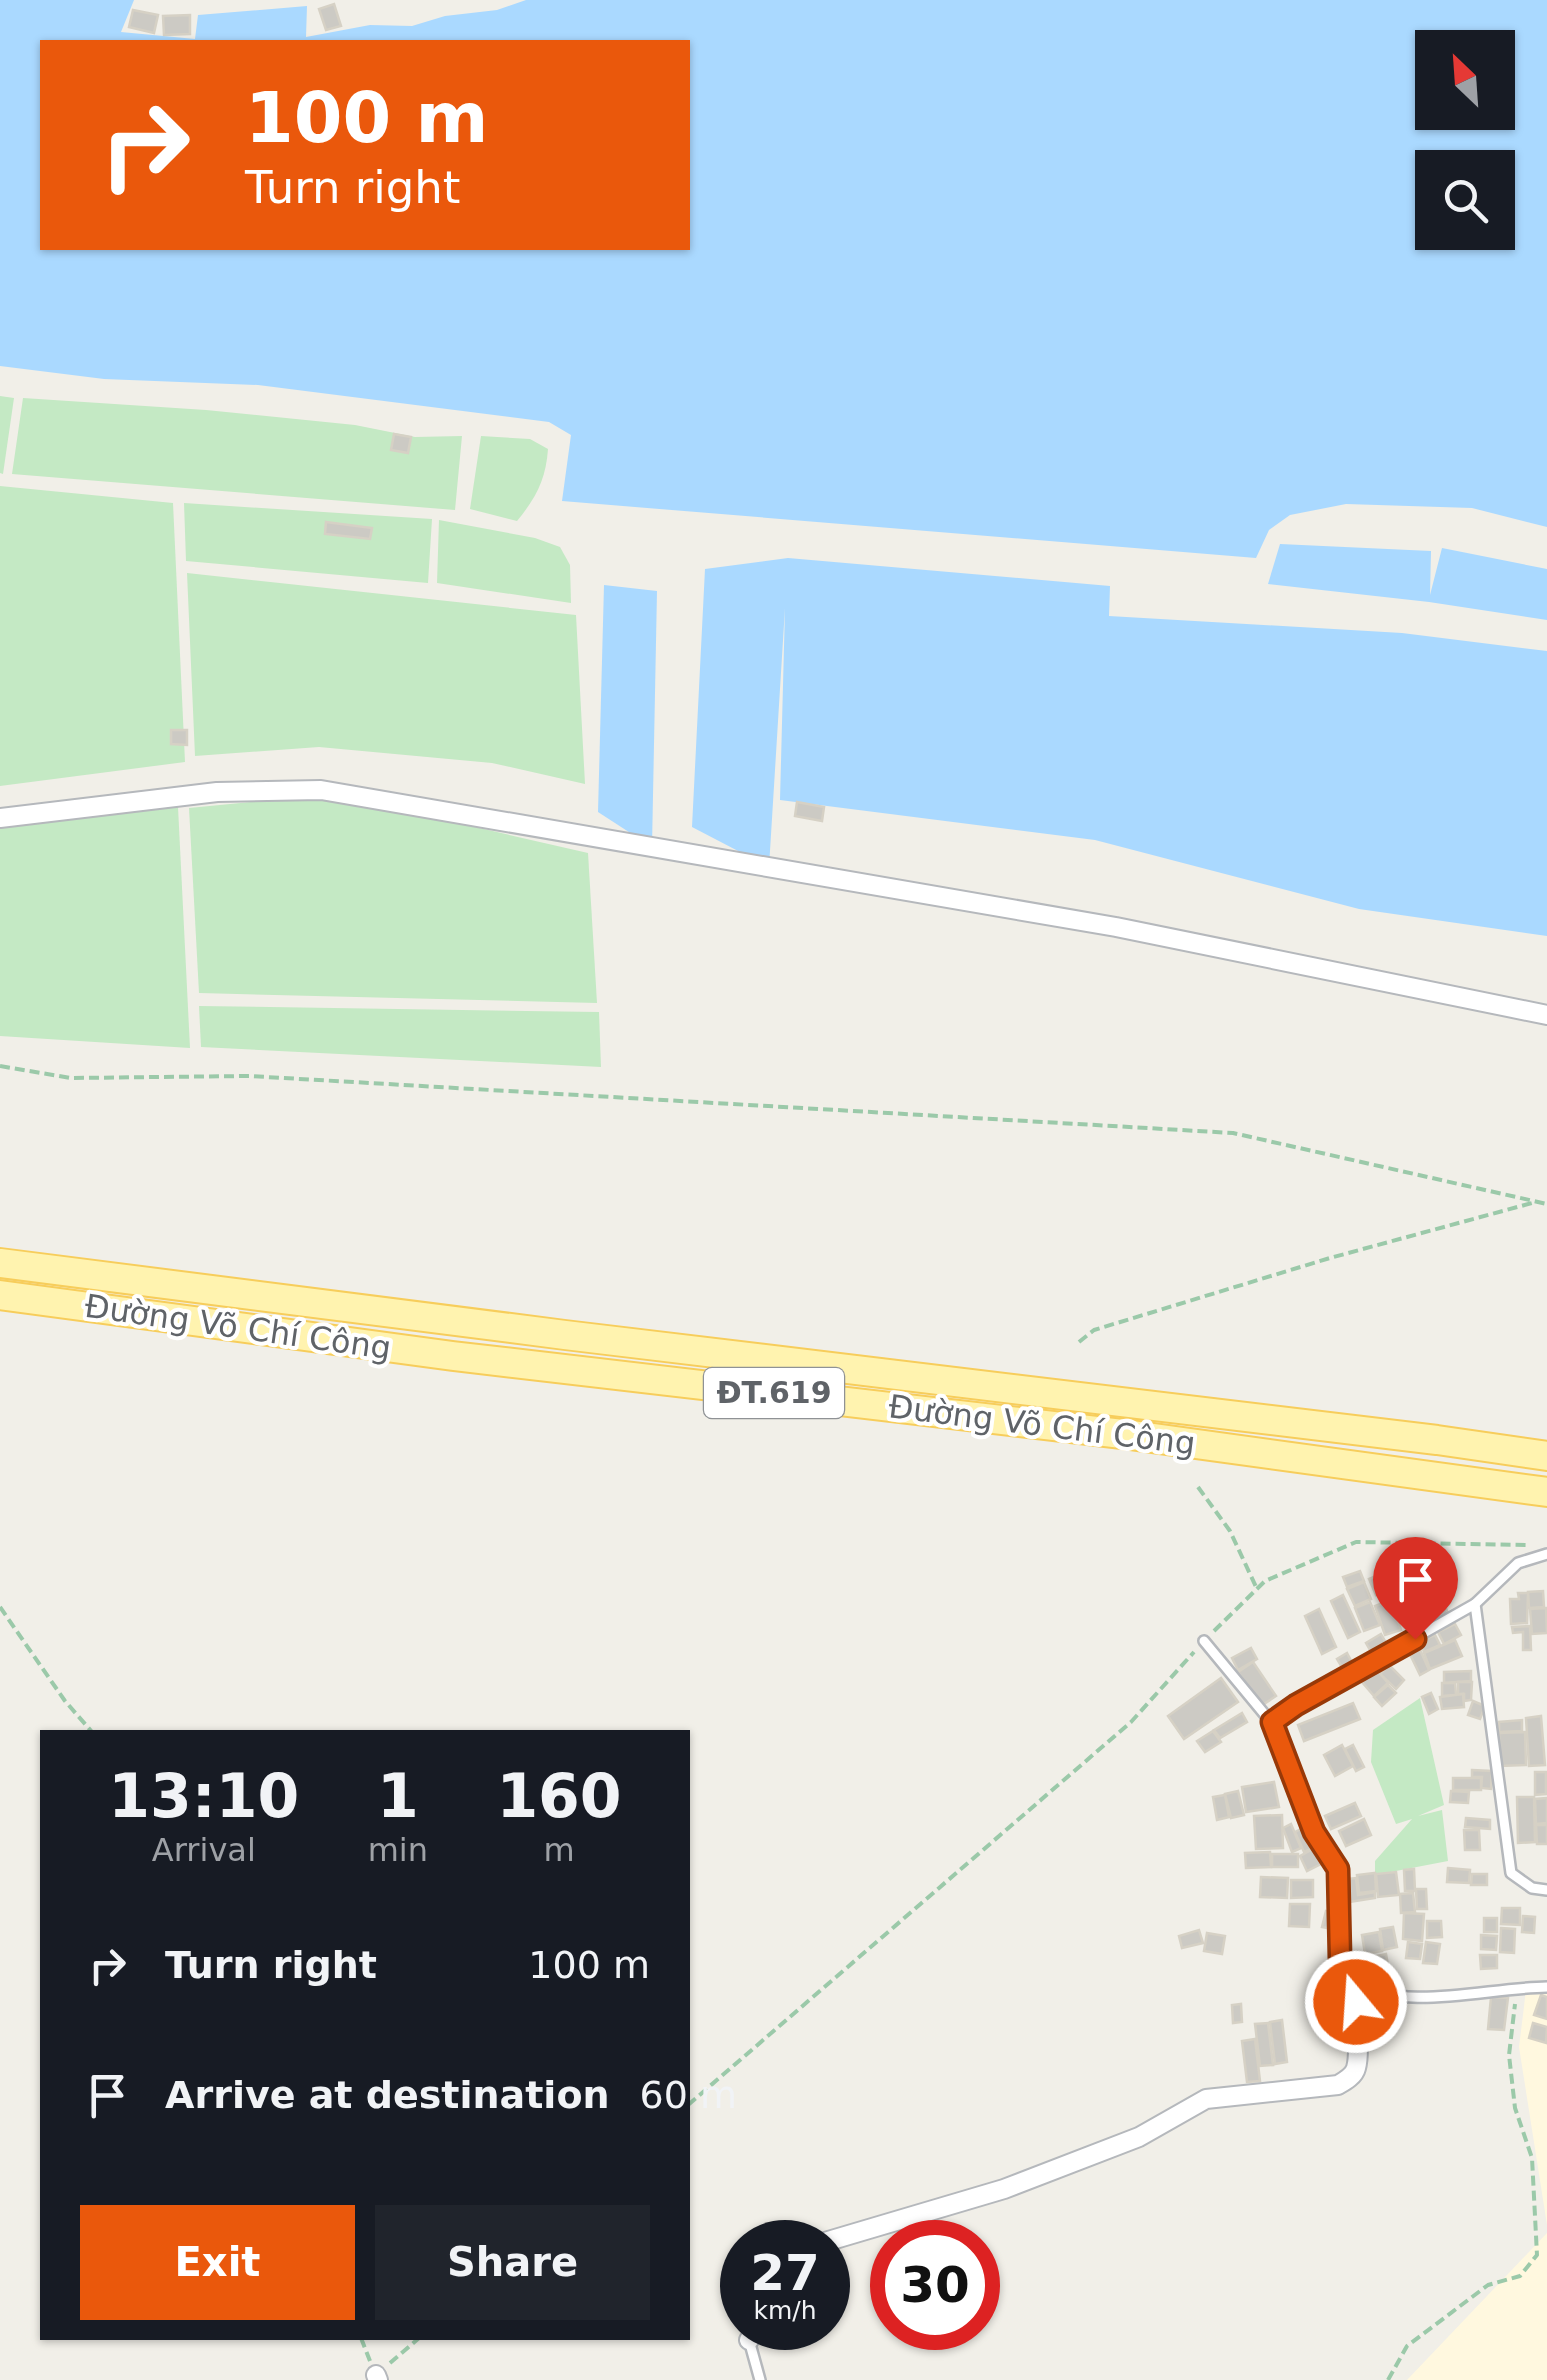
<!DOCTYPE html>
<meta charset="utf-8">
<style>
:root{--surface:#171b24;--page:#20242c;--text:#f1f3f6;--muted:#9ea1a6;--accent:#ea580c}
body{margin:0;font-family:"DejaVu Sans",sans-serif;background:var(--page);color:var(--text);height:100vh;display:flex;flex-direction:column;font-size:38px;white-space:nowrap}
*{box-sizing:border-box;margin:0}
p{font-size:32px;color:var(--muted)}
.icon{flex:none;width:55px;height:55px;fill:none;stroke:currentColor;stroke-width:2;stroke-linecap:round;stroke-linejoin:round}
.map{position:relative;flex:1;overflow:hidden}
.sheet{position:absolute;left:40px;top:1730px;width:650px;height:610px;display:flex;flex-direction:column;background:var(--surface);border-radius:0px;box-shadow:0 2px 8px #0004}
.sheet>*{flex:none}
.guide{position:absolute;left:40px;top:40px;width:650px;height:210px;border-radius:0px;box-shadow:0 2px 8px #0004;background:#ea580c;color:#fff;overflow:hidden}
.needle{width:65px;rotate:335deg}
.tools{position:absolute;left:1415px;top:30px;display:grid;gap:20px}
.tools a{display:grid;place-items:center;width:100px;height:100px;border-radius:0px;background:var(--surface);box-shadow:0 2px 8px #0004;font-size:50px}
.speed{position:absolute;left:720px;top:2220px;display:flex;gap:20px;font-size:50px;font-weight:700;text-align:center}
.speed>*{display:grid;place-content:center;width:130px;height:130px;border-radius:50%;background:var(--surface);box-shadow:0 2px 8px #0004;line-height:1}
.speed small{font-size:25px;font-weight:400}
.speed .limit{border:15px solid #d22;background:#fff;color:#111}
.pin{position:absolute;display:grid;place-items:center;width:85px;height:85px;color:#fff;margin:-102px -42px;border-radius:50% 50% 50% 0;rotate:-45deg;box-shadow:0 0 10px #0007}
.pin .icon{rotate:45deg}
.me{position:absolute;width:110px;margin:-55px;rotate:342deg;stroke-linejoin:round;filter:drop-shadow(0 0 8px #0008)}
.turn{display:flex;align-items:center;gap:35px;height:210px;padding:0 40px;font-size:45px}
.turn .icon{width:130px;height:130px;stroke-width:2.5}
.turn b{display:block;font-size:70px;line-height:85px}
.eta{display:flex;justify-content:space-evenly;align-items:center;height:170px;text-align:center}
.eta b{font-size:60px;font-weight:600;line-height:70px}
.action{display:flex;gap:20px;margin-top:auto;padding:20px 40px}
.action a{flex:1;height:115px;border-radius:0px;background:var(--accent);color:#fff;font-size:40px;font-weight:600;line-height:115px;text-align:center}
.action a+a{background:var(--page);color:var(--text)}
ul{padding:0;list-style:none}
li{display:flex;align-items:center;gap:30px;height:130px;padding:0 40px}
li div{flex:1}
li b{display:block;font-size:38px}
li em{font-style:normal}
.map>svg:first-child{display:block}
</style>
<div class="map">
<svg width="1547" height="2380" viewBox="0 0 1547 2380">
<rect width="100%" height="100%" fill="#f1efe8"/>
<!-- commercial -->
<g fill="#fff8df">
<polygon points="1526,1990 1547,1992 1547,2225 1519,2047"/>
<polygon points="1547,2233 1547,2380 1407,2380"/>
</g>
<!-- green -->
<g fill="#c4e9c4">
<polygon points="0,396 14,398 3,474 0,473"/>
<polygon points="23,398 206,410 355,425 415,437 462,436 455,510 12,474"/>
<path d="M 481,436 L 530,439 L 548,449 C 546,479 536,498 517,521 L 470,509 Z"/>
<polygon points="0,486 173,503 185,762 0,786"/>
<polygon points="184,503 432,519 428,583 186,561"/>
<polygon points="439,520 535,538 560,547 570,565 571,603 437,583"/>
<polygon points="187,573 576,615 585,784 492,763 319,747 195,756"/>
<polygon points="331,794 588,853 597,1003 199,993 189,808"/>
<polygon points="178,807 190,1048 0,1036 0,822"/>
<polygon points="199,1006 599,1012 601,1067 201,1047"/>
<polygon points="1420,1698 1444,1805 1418,1816 1442,1810 1448,1861 1375,1875 1375,1861 1412,1819 1396,1824 1371,1762 1373,1730"/>
</g>
<!-- water -->
<g fill="#aad9ff" fill-rule="evenodd">
<path d="M 0,0 L 134,0 L 121,32 L 195,39 L 198,15 L 307,6 L 306,37 L 370,25 L 412,26 L 445,16 L 497,10 L 526,0 L 1547,0 L 1547,527 L 1472,508 L 1346,504 L 1290,515 L 1269,530 L 1256,558 L 562,501 L 571,435 L 549,422 L 258,385 L 104,379 L 0,366 ZM 688,42 L 688,248 L 42,248 L 42,42 ZM 1432,48 L 1498,48 L 1498,112 L 1432,112 ZM 1432,168 L 1498,168 L 1498,232 L 1432,232 Z"/>
<polygon points="1280,544 1431,551 1430,595 1442,548 1547,569 1547,620 1429,602 1268,584"/>
<polygon points="788,558 1110,586 1109,616 1402,633 1547,651 1547,936 1359,909 1095,840 780,800 785,608 769,867 692,827 705,569"/>
<polygon points="604,585 657,591 652,847 598,812"/>
</g>
<!-- building -->
<g fill="#cccac4" stroke="#d6d1c5" stroke-width="2.5">
<polygon points="334,4 341,26 326,30 319,9"/>
<polygon points="133,10 158,15 154,33 129,27"/>
<polygon points="190,15 190,34 164,35 163,16"/>
<polygon points="394,434 411,437 408,453 391,450"/>
<polygon points="326,522 372,528 370,539 325,534"/>
<polygon points="171,730 187,730 187,745 171,744"/>
<polygon points="797,802 824,807 822,821 795,816"/>
<polygon points="1424,1552 1432,1570 1414,1577 1406,1559"/>
<polygon points="1360,1571 1364,1581 1347,1587 1343,1577"/>
<polygon points="1388,1571 1394,1587 1376,1595 1369,1579"/>
<polygon points="1428,1572 1438,1596 1425,1601 1415,1578"/>
<polygon points="1364,1582 1371,1599 1355,1606 1347,1589"/>
<polygon points="1543,1591 1544,1607 1529,1608 1528,1592"/>
<polygon points="1518,1593 1528,1593 1527,1623 1511,1624 1510,1599 1519,1599"/>
<polygon points="1343,1595 1360,1632 1348,1638 1331,1601"/>
<polygon points="1442,1598 1449,1616 1434,1622 1426,1605"/>
<polygon points="1391,1600 1401,1630 1385,1635 1375,1606"/>
<polygon points="1370,1602 1380,1625 1364,1631 1355,1608"/>
<polygon points="1546,1608 1547,1633 1532,1634 1530,1609"/>
<polygon points="1319,1609 1336,1647 1322,1654 1305,1616"/>
<polygon points="1429,1615 1434,1626 1419,1633 1414,1622"/>
<polygon points="1455,1624 1461,1635 1444,1644 1438,1632"/>
<polygon points="1530,1626 1531,1650 1523,1650 1523,1632 1513,1633 1512,1627"/>
<polygon points="1381,1634 1389,1648 1374,1657 1366,1643"/>
<polygon points="1435,1635 1440,1645 1424,1652 1420,1641"/>
<polygon points="1455,1640 1462,1656 1430,1669 1424,1653"/>
<polygon points="1417,1643 1429,1670 1420,1675 1407,1648"/>
<polygon points="1251,1648 1257,1659 1238,1670 1232,1658"/>
<polygon points="1347,1653 1355,1668 1346,1674 1337,1659"/>
<polygon points="1253,1662 1276,1696 1261,1706 1238,1672"/>
<polygon points="1389,1665 1404,1680 1396,1689 1380,1674"/>
<polygon points="1376,1669 1388,1683 1374,1696 1361,1681"/>
<polygon points="1471,1671 1471,1681 1444,1683 1444,1672"/>
<polygon points="1221,1678 1238,1702 1184,1739 1168,1716"/>
<polygon points="1458,1682 1472,1682 1471,1700 1464,1701 1464,1694 1458,1694"/>
<polygon points="1442,1683 1455,1683 1456,1695 1442,1696"/>
<polygon points="1388,1685 1396,1693 1382,1706 1374,1697"/>
<polygon points="1431,1693 1438,1709 1429,1714 1422,1697"/>
<polygon points="1463,1694 1464,1707 1442,1709 1440,1697"/>
<polygon points="1473,1701 1485,1706 1480,1719 1468,1715"/>
<polygon points="1353,1703 1360,1719 1304,1741 1298,1725"/>
<polygon points="1242,1713 1247,1722 1220,1738 1214,1730"/>
<polygon points="1541,1716 1545,1765 1529,1766 1526,1718"/>
<polygon points="1522,1720 1522,1731 1499,1732 1499,1722"/>
<polygon points="1213,1731 1221,1742 1205,1752 1197,1741"/>
<polygon points="1525,1732 1526,1765 1500,1766 1499,1733"/>
<polygon points="1342,1745 1353,1766 1335,1776 1324,1755"/>
<polygon points="1353,1745 1364,1767 1356,1771 1345,1749"/>
<polygon points="1472,1770 1492,1771 1491,1789 1481,1788 1482,1777 1472,1777"/>
<polygon points="1535,1772 1546,1772 1546,1794 1535,1795"/>
<rect x="1453" y="1778" width="28" height="12"/>
<polygon points="1274,1782 1279,1807 1246,1812 1242,1787"/>
<polygon points="1238,1791 1244,1815 1231,1818 1225,1794"/>
<polygon points="1451,1791 1469,1792 1468,1803 1450,1802"/>
<polygon points="1225,1795 1229,1817 1217,1820 1213,1797"/>
<polygon points="1517,1797 1534,1797 1535,1842 1518,1843"/>
<polygon points="1547,1798 1547,1823 1536,1824 1535,1799"/>
<polygon points="1355,1803 1361,1816 1331,1829 1325,1816"/>
<polygon points="1282,1815 1283,1848 1256,1849 1254,1816"/>
<polygon points="1466,1818 1490,1820 1490,1829 1465,1827"/>
<polygon points="1364,1819 1371,1835 1346,1846 1339,1831"/>
<polygon points="1291,1824 1301,1848 1292,1852 1283,1828"/>
<polygon points="1536,1825 1547,1825 1547,1844 1537,1844"/>
<polygon points="1307,1826 1316,1847 1304,1852 1295,1832"/>
<polygon points="1464,1830 1479,1830 1480,1850 1465,1850"/>
<polygon points="1313,1849 1321,1864 1307,1871 1300,1856"/>
<polygon points="1270,1852 1271,1867 1246,1868 1245,1853"/>
<rect x="1272" y="1854" width="26" height="13"/>
<polygon points="1448,1868 1470,1870 1469,1883 1447,1882"/>
<polygon points="1414,1869 1415,1891 1405,1891 1404,1870"/>
<polygon points="1396,1872 1399,1895 1378,1897 1376,1874"/>
<polygon points="1375,1873 1376,1891 1359,1893 1357,1875"/>
<polygon points="1472,1874 1487,1874 1487,1885 1471,1885"/>
<polygon points="1261,1877 1288,1878 1287,1898 1260,1897"/>
<polygon points="1356,1878 1358,1895 1375,1892 1375,1898 1349,1902 1346,1879"/>
<polygon points="1291,1880 1313,1880 1313,1897 1291,1898"/>
<polygon points="1416,1889 1426,1889 1427,1909 1417,1909"/>
<polygon points="1413,1893 1415,1912 1401,1913 1400,1894"/>
<polygon points="1290,1904 1310,1904 1309,1927 1289,1926"/>
<polygon points="1502,1908 1520,1908 1520,1925 1501,1924"/>
<polygon points="1326,1911 1335,1913 1332,1929 1322,1927"/>
<polygon points="1404,1913 1424,1914 1422,1941 1403,1939"/>
<polygon points="1523,1916 1535,1917 1534,1933 1522,1932"/>
<rect x="1484" y="1918" width="13" height="14"/>
<polygon points="1427,1921 1441,1921 1442,1937 1427,1938"/>
<polygon points="1393,1927 1397,1947 1383,1950 1380,1929"/>
<polygon points="1501,1928 1515,1929 1514,1953 1500,1952"/>
<polygon points="1199,1930 1203,1943 1182,1948 1179,1936"/>
<polygon points="1379,1932 1382,1951 1365,1954 1362,1935"/>
<polygon points="1207,1933 1225,1936 1222,1954 1204,1951"/>
<polygon points="1481,1935 1497,1936 1496,1950 1481,1949"/>
<polygon points="1408,1942 1422,1944 1420,1959 1406,1958"/>
<polygon points="1426,1942 1440,1944 1437,1964 1423,1963"/>
<polygon points="1386,1954 1388,1965 1371,1969 1368,1958"/>
<polygon points="1480,1955 1497,1955 1497,1968 1481,1969"/>
<polygon points="1389,1967 1396,1982 1385,1988 1377,1973"/>
<polygon points="1541,1995 1547,1997 1547,2019 1534,2015"/>
<polygon points="1491,1997 1508,1998 1504,2030 1488,2029"/>
<polygon points="1241,2004 1242,2022 1233,2023 1232,2005"/>
<polygon points="1282,2020 1287,2062 1275,2064 1270,2022"/>
<polygon points="1268,2023 1273,2065 1260,2066 1255,2024"/>
<polygon points="1533,2023 1547,2027 1546,2043 1529,2038"/>
<polygon points="1255,2039 1260,2081 1247,2082 1242,2041"/>
</g>
<g fill="none" stroke-linecap="round" stroke-linejoin="round">
<defs>
<g id="lane">
<polyline points="1475,1604 1518,1563 1547,1554"/>
<polyline points="1204,1641 1271,1722"/>
<path d="M 1547,1890 L 1532,1888 L 1511,1873 L 1475,1604 L 1296,1705 L 1271,1722 L 1314,1833 L 1338,1869 L 1340,1958 L 1351,1983 C 1410,2012 1484,1988 1547,1987"/>
<polyline points="749,2340 760,2380"/>
</g>
<g id="street">
<polyline points="0,818 217,792 321,790 1116,927 1547,1015"/>
<path d="M 825,2242 L 1004,2189 L 1139,2137 L 1206,2099 L 1338,2085 C 1345,2081 1354,2076 1356,2068 C 1361,2051 1355,2000 1351,1983"/>
<polyline points="749,2340 757,2328"/>
<polyline points="376,2375 378,2380"/>
</g>
<g id="primary">
<polyline points="0,1263 565,1335 1437,1440 1547,1456"/>
<polyline points="0,1295 453,1356 1131,1435 1547,1492"/>
</g>
</defs>
<!-- lane casing -->
<use href="#lane" stroke="#b5b8bc" stroke-width="14"/>
<!-- street casing -->
<use href="#street" stroke="#b5b8bc" stroke-width="22"/>
<!-- primary casing -->
<use href="#primary" stroke="#f7cd5b" stroke-width="32"/>
<!-- path -->
<g stroke="#9bc9a9" stroke-width="4" stroke-dasharray="10 5" stroke-linecap="butt">
<polyline points="0,1066 71,1078 249,1076 1233,1133 1547,1204"/>
<polyline points="1079,1342 1094,1330 1330,1258 1532,1203"/>
<polyline points="1198,1487 1230,1531 1257,1589"/>
<polyline points="0,1607 65,1701 92,1732"/>
<polyline points="1214,1631 1265,1581 1356,1542 1526,1545"/>
<polyline points="688,2105 1131,1722 1194,1652"/>
<polyline points="361,2338 370,2361"/>
<polyline points="390,2363 419,2338"/>
<polyline points="1388,2380 1407,2346 1488,2285 1520,2276 1537,2255 1532,2158 1515,2108 1509,2055 1515,2004"/>
</g>
<!-- lane -->
<use href="#lane" stroke="#fff" stroke-width="9"/>
<!-- street -->
<use href="#street" stroke="#fff" stroke-width="18"/>
<!-- primary -->
<use href="#primary" stroke="#fff3af" stroke-width="28"/>
</g>
<g fill="none" stroke-linecap="round" stroke-linejoin="round">
<defs>
<polyline id="route" points="1356,2002 1340,1958 1338,1869 1314,1832 1272,1722 1296,1705 1415,1639"/>
</defs>
<!-- route casing -->
<use href="#route" stroke="#983908" stroke-width="25"/>
<!-- route -->
<use href="#route" stroke="#ea580c" stroke-width="18"/>
</g>
<g text-anchor="middle" stroke-width="8" stroke-linejoin="round" paint-order="stroke">
<!-- shield labels -->
<rect fill="#fff" stroke="#8f9295" stroke-width="2.5" x="704" y="1368" width="140" height="50" rx="8"/>
<g font-size="30" font-weight="bold" fill="#5f6368">
<text x="774" y="1403">ĐT.619</text>
</g>
<!-- street labels -->
<g font-size="32" fill="#5f6368" stroke="#fff">
<text transform="translate(238 1327) rotate(8)" y="11">Đường Võ Chí Công</text>
<text transform="translate(1042 1425) rotate(7)" y="11">Đường Võ Chí Công</text>
</g>
</g>
</svg>
<div class="tools">
<a><svg class="needle" viewBox="-14 -14 28 28"><path d="M0-13l5 13h-10z" fill="#e53935"/><path d="M0 13l5-13h-10z" fill="#9ea1a6"/></svg></a>
<a><svg class="icon" aria-label="search" viewBox="0 0 24 24"><circle cx="10" cy="10" r="6"/><path d="M15 15l6 6"/></svg></a>
</div>
<div class="speed"><div>27<small>km/h</small></div><div class="limit">30</div></div>
<div class="pin" style="left:1415px;top:1639px;background:#d93025"><svg class="icon" aria-label="arrive" viewBox="0 0 24 24"><path d="M6 21V4h12l-3 4 3 4H6"/></svg></div>
<svg class="me" style="left:1356px;top:2002px" viewBox="-20 -20 40 40"><circle r="17" fill="#ea580c" stroke="#fff" stroke-width="3"/><path d="M0-11L8 9 0 5-8 9z" fill="#fff"/></svg>
<div class="guide">
<div class="turn"><svg class="icon" aria-label="right" viewBox="0 0 24 24"><path d="M7 20v-9h11M14 6l5 5-5 5"/></svg><div><b>100 m</b>Turn right</div></div>
</div>
<section class="sheet">
<div class="eta">
<div><b>13:10</b><p>Arrival</p></div>
<div><b>1</b><p>min</p></div>
<div><b>160</b><p>m</p></div>
</div>
<ul>
<li><svg class="icon" aria-label="right" viewBox="0 0 24 24"><path d="M7 20v-9h11M14 6l5 5-5 5"/></svg><div><b>Turn right</b></div><em>100 m</em></li>
<li><svg class="icon" aria-label="arrive" viewBox="0 0 24 24"><path d="M6 21V4h12l-3 4 3 4H6"/></svg><div><b>Arrive at destination</b></div><em>60 m</em></li>
</ul>
<div class="action"><a>Exit</a><a>Share</a></div>
</section>
</div>
